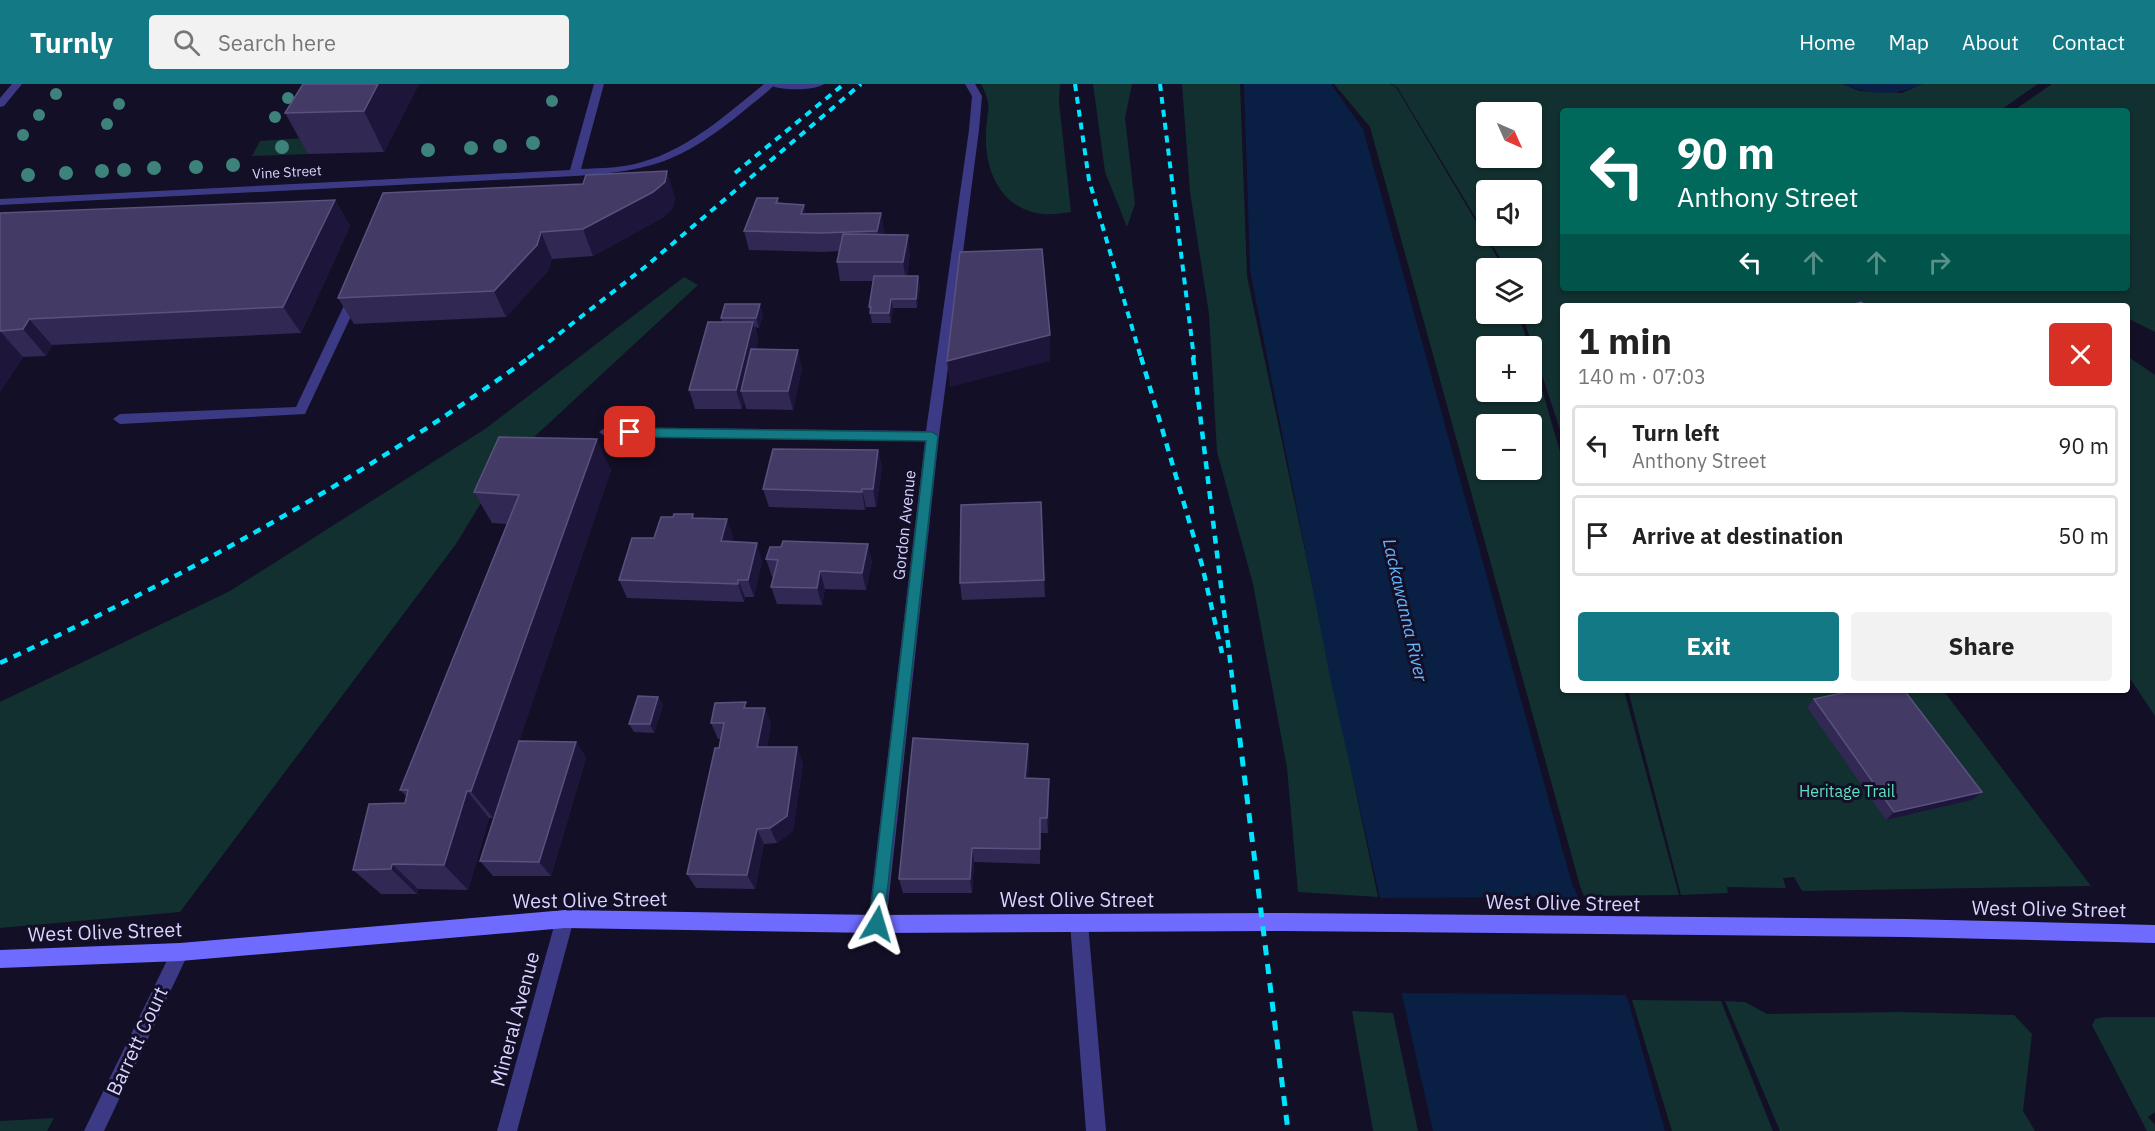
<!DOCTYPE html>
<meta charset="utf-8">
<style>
:root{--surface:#fff;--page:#f2f2f2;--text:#222;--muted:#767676;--line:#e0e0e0;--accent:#137a85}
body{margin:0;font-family:"IBM Plex Sans",sans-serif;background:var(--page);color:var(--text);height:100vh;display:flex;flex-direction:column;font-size:22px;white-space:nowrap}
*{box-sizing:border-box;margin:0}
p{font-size:20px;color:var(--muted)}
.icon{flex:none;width:33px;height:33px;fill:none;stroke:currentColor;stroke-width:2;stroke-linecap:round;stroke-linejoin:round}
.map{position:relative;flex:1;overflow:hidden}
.details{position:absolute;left:1560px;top:219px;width:570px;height:390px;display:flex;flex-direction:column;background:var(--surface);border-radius:6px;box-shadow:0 2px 4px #0004}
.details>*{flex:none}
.hud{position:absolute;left:1560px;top:24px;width:570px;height:183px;border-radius:6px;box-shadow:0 2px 4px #0004;background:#00695c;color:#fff;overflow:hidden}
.needle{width:39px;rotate:135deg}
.fabs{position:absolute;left:1476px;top:18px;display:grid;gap:12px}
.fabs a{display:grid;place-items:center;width:66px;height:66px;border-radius:6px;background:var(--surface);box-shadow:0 2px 4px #0004;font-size:30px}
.pin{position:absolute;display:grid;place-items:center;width:51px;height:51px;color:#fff;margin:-26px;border-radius:12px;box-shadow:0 3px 9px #0006}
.me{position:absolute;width:66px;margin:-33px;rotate:7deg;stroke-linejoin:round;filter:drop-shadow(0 0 4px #0008)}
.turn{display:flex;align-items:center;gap:21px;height:126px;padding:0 18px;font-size:27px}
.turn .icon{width:78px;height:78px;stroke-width:2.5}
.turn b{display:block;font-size:42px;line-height:51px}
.lanes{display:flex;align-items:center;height:57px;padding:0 18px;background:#0003;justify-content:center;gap:30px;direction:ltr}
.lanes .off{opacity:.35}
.round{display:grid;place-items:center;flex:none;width:63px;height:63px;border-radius:6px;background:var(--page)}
.overview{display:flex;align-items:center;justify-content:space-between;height:102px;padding:0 18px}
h1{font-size:36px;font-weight:700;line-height:45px}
.button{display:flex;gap:12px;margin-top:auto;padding:12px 18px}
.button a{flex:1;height:69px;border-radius:6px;background:var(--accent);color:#fff;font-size:24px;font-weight:700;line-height:69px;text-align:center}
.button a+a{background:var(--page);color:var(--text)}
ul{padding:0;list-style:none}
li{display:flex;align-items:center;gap:18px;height:81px;margin:0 12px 9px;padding:0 6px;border:3px solid var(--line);border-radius:6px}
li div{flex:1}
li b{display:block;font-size:22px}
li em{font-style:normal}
header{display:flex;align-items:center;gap:36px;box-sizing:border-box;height:84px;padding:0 30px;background:var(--accent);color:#fff}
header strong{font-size:28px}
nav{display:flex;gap:33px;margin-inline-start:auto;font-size:21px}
.search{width:420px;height:54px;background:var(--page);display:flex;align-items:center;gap:15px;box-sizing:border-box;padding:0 21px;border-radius:6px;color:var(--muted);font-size:22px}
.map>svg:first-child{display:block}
</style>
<header>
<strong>Turnly</strong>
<div class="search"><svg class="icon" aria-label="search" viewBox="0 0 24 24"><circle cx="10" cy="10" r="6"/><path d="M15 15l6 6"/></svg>Search here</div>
<nav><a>Home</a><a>Map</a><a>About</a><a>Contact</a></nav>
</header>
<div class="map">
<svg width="2155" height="1047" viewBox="0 0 2155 1047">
<rect width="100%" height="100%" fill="#130f26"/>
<!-- green -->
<g fill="#12302f" fill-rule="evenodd">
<path d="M 981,0 L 1060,0 L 1059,18 L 1071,128 C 1062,129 1052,131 1043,130 C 1001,126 984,86 986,49 C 987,25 993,23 981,0 Z"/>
<polygon points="1093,0 1132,0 1125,34 1135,120 1127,143 1105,88"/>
<polygon points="1182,0 1240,0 1247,192 1378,813 1298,808 1287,684 1253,500 1217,368 1209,230 1190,108"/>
<path d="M 1334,0 L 1390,0 L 1396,3 L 1503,183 L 1486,184 L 1486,230 L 1518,230 L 1529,262 L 1486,262 L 1486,308 L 1532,308 L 1532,271 L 1563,378 L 1563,606 L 1624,606 L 1679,811 L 1584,812 L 1580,802 L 1370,43 ZM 1486,340 L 1532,340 L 1532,386 L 1486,386 Z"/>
<path d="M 1392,0 L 1842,0 L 1860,7 L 1902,9 L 1922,0 L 2038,0 L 1999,27 L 1563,27 L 1563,204 L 2127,204 L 2127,27 L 2013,27 L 2052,0 L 2155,0 L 2155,248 L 2127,234 L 2127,222 L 1563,222 L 1563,355 L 1522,230 L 1532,230 L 1532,184 L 1506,184 L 1487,152 L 1532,152 L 1532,106 L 1486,106 L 1486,151 L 1397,3 ZM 1486,28 L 1532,28 L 1532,74 L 1486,74 Z"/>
<polygon points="317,53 308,70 252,72 260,57"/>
<polygon points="684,193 698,201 504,381 456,460 180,828 0,844 0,618 230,507 485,345"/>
<polygon points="2127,272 2155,291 2155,632 2127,590"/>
<polygon points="1628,606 1943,606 2091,802 1802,807 1794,793 1783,794 1786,804 1727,803 1728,809 1681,811"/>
<polygon points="1632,916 1721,917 1773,1047 1672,1047"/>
<polygon points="1725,917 1745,918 1767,930 1901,928 2014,931 2032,950 2023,1027 2035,1047 1780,1047"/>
<polygon points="1352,927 1393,929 1418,1047 1373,1047"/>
<polygon points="2105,933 2155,933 2155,1028 2148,1033 2155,1041 2155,1047 2147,1047 2092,941 2095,935"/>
<polygon points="54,1034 47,1047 0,1047 0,1037"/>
</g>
<!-- water -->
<g fill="#0a1f44">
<polygon points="1244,0 1331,0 1363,45 1572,800 1628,916 1665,1047 1433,1047 1331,598 1250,186"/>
<path d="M 1842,0 L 1922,0 C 1895,13 1870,11 1842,0 Z"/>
</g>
<!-- pier -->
<polygon fill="#130f26" points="1582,813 1629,911 1399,909 1377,814"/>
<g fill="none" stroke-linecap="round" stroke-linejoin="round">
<!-- lane -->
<g fill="#3d3a85" fill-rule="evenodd">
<path d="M 768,0 L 824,0 C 815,7 777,7 768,0 Z"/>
<polygon points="965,0 975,0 982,12 979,46 974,49 969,46 972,12"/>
<polygon points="355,207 361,211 305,330 120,340 113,335 120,330 296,323 349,211"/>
<polygon points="1079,830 1085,833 1088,839 1106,1047 1086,1047 1070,839 1073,833"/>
<polygon points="180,859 186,862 189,868 104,1047 84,1047 174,862"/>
</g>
<!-- street -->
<g fill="#3d3a85" fill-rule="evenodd">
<polygon points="12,0 22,0 4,22 0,23 0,14"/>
<path d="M 594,0 L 604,0 L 581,85 C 602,84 623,84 642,78 C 689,65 727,30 764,0 L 775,0 C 765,11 751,20 740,30 C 680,78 651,87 575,92 L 0,121 L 0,115 L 570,86 Z"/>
<polygon points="974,43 979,46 939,352 886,840 883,846 877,849 871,846 868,840 925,357 606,353 599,348 606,343 926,347 969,46"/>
<polygon points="565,826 571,829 574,835 517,1047 497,1047 556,835 559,829"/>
</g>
<!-- secondary -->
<polygon fill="#6f6bff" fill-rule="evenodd" points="565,826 877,831 1286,829 1905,835 2155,841 2155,859 1905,853 1286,847 877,849 565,844 180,877 0,884 0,866 180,859"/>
<!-- rail-far2 -->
<g stroke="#00e5ff" stroke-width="4" stroke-dasharray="7 6" stroke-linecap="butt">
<polyline points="1075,0 1089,96 1141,274"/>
<polyline points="1160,0 1194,274"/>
<polyline points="735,89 844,0"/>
<polyline points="528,274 645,183 861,0"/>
</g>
<!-- rail-far1 -->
<g stroke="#00e5ff" stroke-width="4.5" stroke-dasharray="8 7" stroke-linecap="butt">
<polyline points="1141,273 1202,481 1222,569"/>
<polyline points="1193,273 1235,617"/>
<path d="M 0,579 C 186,492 364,393 530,273"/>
</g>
<!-- rail -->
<polyline stroke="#00e5ff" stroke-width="5" stroke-dasharray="10 9" stroke-linecap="butt" points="1235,616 1288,1047"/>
</g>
<!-- trees -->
<g fill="#3d827b">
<circle cx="56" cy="10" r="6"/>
<circle cx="288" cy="14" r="6"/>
<circle cx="552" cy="17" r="6"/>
<circle cx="119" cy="20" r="6"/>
<circle cx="39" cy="31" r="6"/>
<circle cx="275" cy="33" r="6"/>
<circle cx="107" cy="40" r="6"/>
<circle cx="23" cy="51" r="6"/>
<circle cx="533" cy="59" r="7"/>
<circle cx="500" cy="62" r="7"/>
<circle cx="282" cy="63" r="7"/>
<circle cx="471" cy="64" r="7"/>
<circle cx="428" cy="66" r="7"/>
<circle cx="233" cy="81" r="7"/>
<circle cx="196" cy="83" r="7"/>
<circle cx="154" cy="84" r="7"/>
<circle cx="124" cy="86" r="7"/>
<circle cx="102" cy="87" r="7"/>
<circle cx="66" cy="89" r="7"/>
<circle cx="28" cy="91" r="7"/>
</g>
<!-- wall -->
<g fill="#312854">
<polygon points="419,0 384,68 308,70 285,29"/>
<polygon points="383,109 675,113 673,124 662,134 593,172 552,175 548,187 506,233 354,240 338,214"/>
<polygon points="778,114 779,119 804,121 805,130 881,129 884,148 883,150 910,169 907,192 918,192 920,202 917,224 893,224 891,239 872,239 869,223 873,197 840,197 837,178 839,167 824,168 749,166 744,147"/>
<polygon points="335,116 350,142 301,249 52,261 46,272 23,273 0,308 0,129"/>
<polygon points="763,230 759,244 755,243 758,257 756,265 802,284 793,326 746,325 744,317 742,325 695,325 689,306 722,238 721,234"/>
<polygon points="878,366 882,384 876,423 866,423 865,426 769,423 763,405"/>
<polygon points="611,386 493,734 489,734 468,806 418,805 417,810 381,810 353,786 405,719 406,712 400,706 507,440 492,439 474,408"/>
<polygon points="1041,418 1045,513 962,516 960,499"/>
<polygon points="693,430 694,434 733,452 732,457 762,477 754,513 745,513 744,518 627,514 619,496 654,454"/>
<polygon points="766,475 872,477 866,506 825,505 822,521 777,520 771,503 774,493 772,493"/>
<polygon points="658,613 663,621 654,649 634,648 629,640"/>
<polygon points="1814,615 1982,708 1972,716 1886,736 1807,623"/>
<polygon points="748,624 765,624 771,640 767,663 803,679 793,747 777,759 764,760 755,805 696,804 687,790 721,655 718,655 711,639"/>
<polygon points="576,658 586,674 551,792 493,792 480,777"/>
<polygon points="1028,660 1029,676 1028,694 1049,695 1049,710 1048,749 1040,749 1040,780 974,778 972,809 903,809 899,795"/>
</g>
<!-- shaded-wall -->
<g fill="#1d163a">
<polygon points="378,0 419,0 384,68 364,27"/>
<polygon points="667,87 675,113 673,124 662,134 593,172 583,145"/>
<polygon points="335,116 350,142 301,249 283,223"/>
<polygon points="804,121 807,140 801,130"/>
<polygon points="881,129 884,148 880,165 877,147"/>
<polygon points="541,148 552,175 548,187 506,233 494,207"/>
<polygon points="908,151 910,169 906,197 903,178"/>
<polygon points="918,192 920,202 917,224 916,215"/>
<polygon points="891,215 893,224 891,239 889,229"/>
<polygon points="760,220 763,230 759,244 756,234"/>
<polygon points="29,235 52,261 46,272 23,245"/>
<polygon points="753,238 758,257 746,307 741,307 744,317 742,325 736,306"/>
<polygon points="0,247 23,273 0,308"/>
<polygon points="1050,251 1050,277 950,303 947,277"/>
<polygon points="798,266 802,284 793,326 788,307"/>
<polygon points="597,355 611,386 493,734 471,707"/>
<polygon points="878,366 882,384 876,423 873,405"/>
<polygon points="862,405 866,423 865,426 862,408"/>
<polygon points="727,435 733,452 728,474 721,457"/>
<polygon points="757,459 762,477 754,513 748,496"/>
<polygon points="868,460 872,477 866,506 862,489"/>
<polygon points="820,487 825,505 822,521 817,504"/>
<polygon points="738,496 745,513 744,518 738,500"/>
<polygon points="658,613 663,621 654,649 650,640"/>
<polygon points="765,624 771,640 764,679 757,663"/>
<polygon points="576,658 586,674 551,792 539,778"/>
<polygon points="1028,660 1029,676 1027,710 1025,694"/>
<polygon points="797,663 803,679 793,747 777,759 770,744"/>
<polygon points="1049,695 1049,710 1048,749 1047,734"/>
<polygon points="467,707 489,734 468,806 444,781"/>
<polygon points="1982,708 1972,716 1886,736 1894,728"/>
<polygon points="757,745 764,760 755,805 747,791"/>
<polygon points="972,764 974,778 972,809 970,795"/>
<polygon points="392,780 418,805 417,810 391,785"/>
</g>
<!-- building -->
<g fill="#433a66" stroke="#5a527e" stroke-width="1.5">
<polygon points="303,0 378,0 364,27 285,29"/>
<polygon points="667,87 665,98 653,108 583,145 541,148 537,161 494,207 338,214 383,109 583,100 586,91"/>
<polygon points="757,114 778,114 776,119 804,121 801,130 881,129 877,147 820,149 744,147"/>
<polygon points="335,116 283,223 29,235 23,245 0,247 0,129"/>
<polygon points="843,150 908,151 903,178 837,178"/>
<polygon points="1042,165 1050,251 947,277 960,168"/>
<polygon points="874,192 918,192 916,215 891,215 889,229 870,229 871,223 869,223"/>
<polygon points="1861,218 1867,222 1849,222"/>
<polygon points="725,220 760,220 756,234 721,234"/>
<polygon points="708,238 753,238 736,306 689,306"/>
<polygon points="751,265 798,266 788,307 741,307"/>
<polygon points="499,353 597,355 471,707 467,707 444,781 392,780 391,785 353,786 369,720 405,719 408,706 400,706 519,411 474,408"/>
<polygon points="773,365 878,366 873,405 862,405 862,408 763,405"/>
<polygon points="1041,418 1044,496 960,499 961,421"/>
<polygon points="674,430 693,430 692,434 727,435 721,457 757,459 748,496 738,496 738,500 619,496 632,454 654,454 661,433 673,433"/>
<polygon points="783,457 868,460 862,489 820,487 817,504 771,503 778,476 766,475 770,463 781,463"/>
<polygon points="1856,606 1904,606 1982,708 1894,728 1814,615"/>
<polygon points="638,612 658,613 650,640 629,640"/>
<polygon points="746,618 744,624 765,624 757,663 797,663 787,732 770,744 757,745 747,791 687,790 715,664 719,664 724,639 711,639 715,619"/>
<polygon points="913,654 1028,660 1025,694 1049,695 1047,734 1040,734 1040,765 972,764 970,795 899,795"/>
<polygon points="519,657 576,658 539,778 480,777"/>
</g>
<!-- route -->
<polygon fill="#137a85" stroke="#0c4f56" stroke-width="1.5" points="630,344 932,348 938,352 883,845 877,848 871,845 869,840 926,357 630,353 624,348"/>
<g text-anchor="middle" stroke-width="6" stroke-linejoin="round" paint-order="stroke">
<!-- far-street labels -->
<g font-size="14" fill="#d9d4ff" stroke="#130f26">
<text transform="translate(287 88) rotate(-3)" y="5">Vine Street</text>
</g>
<!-- street labels -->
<g font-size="16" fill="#d9d4ff" stroke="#130f26">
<text transform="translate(904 441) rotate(-84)" y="6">Gordon Avenue</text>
</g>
<!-- park labels -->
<g font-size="16" fill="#5fe0c0" stroke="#130f26">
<text x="1847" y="713">Heritage Trail</text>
</g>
<!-- water labels -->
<g font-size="18" font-style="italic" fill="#62b6ff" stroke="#130f26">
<text transform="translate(1405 526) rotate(77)" y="6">Lackawanna River</text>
</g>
<!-- near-street labels -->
<g font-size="20" fill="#d9d4ff" stroke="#130f26">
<text transform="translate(590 816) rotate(-1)" y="7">West Olive Street</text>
<text x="1077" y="823">West Olive Street</text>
<text transform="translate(1563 819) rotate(1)" y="7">West Olive Street</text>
<text transform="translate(2049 825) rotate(1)" y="7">West Olive Street</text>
<text transform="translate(105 848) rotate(-2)" y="7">West Olive Street</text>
<text transform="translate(515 935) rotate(-75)" y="7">Mineral Avenue</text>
<text transform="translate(137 957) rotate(-65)" y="7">Barrett Court</text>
</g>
</g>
</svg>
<div class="fabs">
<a><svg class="needle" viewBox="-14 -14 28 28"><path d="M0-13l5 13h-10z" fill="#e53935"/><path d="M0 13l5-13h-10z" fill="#767676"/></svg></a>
<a><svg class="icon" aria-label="sound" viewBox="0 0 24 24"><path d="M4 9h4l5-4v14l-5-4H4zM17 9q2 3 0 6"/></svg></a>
<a><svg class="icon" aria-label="layers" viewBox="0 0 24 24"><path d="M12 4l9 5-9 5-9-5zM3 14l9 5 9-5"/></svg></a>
<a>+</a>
<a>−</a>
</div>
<div class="pin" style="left:630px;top:348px;background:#d93025"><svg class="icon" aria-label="arrive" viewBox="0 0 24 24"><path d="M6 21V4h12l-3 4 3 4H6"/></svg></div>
<svg class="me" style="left:877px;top:840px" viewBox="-20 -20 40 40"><path d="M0-17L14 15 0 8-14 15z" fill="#137a85" stroke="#fff" stroke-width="4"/></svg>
<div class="hud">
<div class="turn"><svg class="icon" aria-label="left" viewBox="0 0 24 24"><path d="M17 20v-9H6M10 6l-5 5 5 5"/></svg><div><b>90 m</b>Anthony Street</div></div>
<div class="lanes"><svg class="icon" aria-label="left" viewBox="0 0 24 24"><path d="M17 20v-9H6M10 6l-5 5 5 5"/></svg><svg class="icon off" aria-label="ahead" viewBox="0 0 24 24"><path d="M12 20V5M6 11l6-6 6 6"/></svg><svg class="icon off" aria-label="ahead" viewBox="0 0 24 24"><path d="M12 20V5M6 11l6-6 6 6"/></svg><svg class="icon off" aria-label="right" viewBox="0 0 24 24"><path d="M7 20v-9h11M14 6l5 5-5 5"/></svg></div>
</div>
<section class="details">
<div class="overview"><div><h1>1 min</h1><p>140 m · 07:03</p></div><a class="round" style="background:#d93025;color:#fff"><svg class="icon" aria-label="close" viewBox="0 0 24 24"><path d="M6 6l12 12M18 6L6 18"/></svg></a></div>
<ul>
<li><svg class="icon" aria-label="left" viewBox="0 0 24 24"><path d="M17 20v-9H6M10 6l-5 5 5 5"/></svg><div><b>Turn left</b><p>Anthony Street</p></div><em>90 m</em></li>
<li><svg class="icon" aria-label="arrive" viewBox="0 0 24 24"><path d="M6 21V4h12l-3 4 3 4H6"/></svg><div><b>Arrive at destination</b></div><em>50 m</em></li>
</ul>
<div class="button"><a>Exit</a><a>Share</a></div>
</section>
</div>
